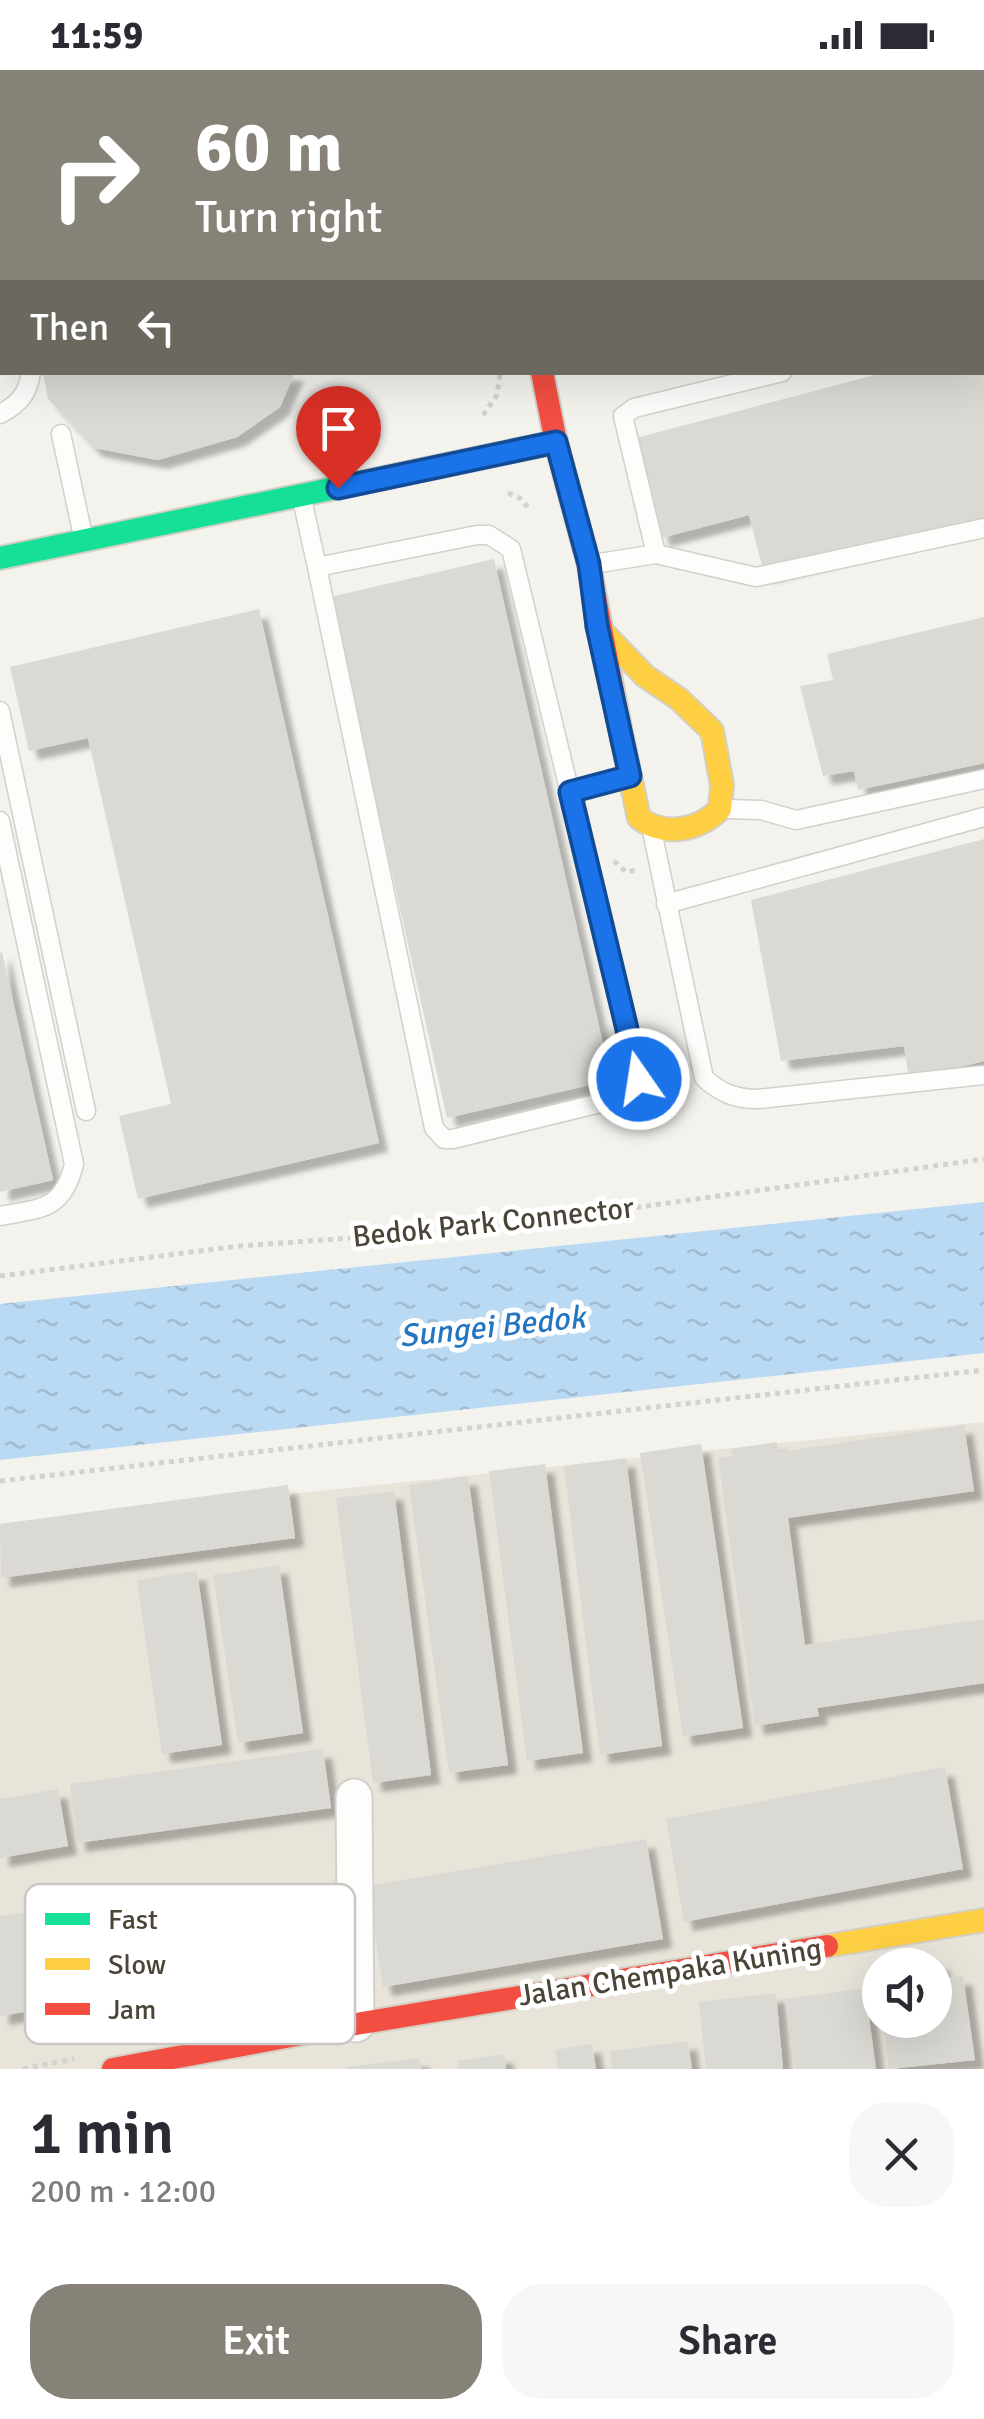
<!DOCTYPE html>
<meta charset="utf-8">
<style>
:root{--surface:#fff;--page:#f7f7f7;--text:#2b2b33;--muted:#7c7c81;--accent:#868277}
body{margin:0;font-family:Signika,sans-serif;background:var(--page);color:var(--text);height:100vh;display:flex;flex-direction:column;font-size:38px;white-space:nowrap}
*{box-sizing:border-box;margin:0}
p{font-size:32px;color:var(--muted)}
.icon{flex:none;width:55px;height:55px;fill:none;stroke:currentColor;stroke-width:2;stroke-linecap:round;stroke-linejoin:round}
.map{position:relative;height:1999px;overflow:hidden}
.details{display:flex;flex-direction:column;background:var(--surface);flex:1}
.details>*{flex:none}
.guide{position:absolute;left:0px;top:0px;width:985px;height:305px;box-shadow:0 10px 40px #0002;background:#868277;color:#fff;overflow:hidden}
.fabs{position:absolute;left:862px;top:1878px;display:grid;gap:20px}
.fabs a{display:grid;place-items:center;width:90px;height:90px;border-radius:50%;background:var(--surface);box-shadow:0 10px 40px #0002;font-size:50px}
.pin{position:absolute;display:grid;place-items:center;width:85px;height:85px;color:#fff;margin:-102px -42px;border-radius:50% 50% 50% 0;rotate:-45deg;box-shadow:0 0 10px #0007}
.pin .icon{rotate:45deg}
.me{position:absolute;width:110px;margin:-55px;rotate:347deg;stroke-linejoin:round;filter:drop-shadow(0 0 8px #0008)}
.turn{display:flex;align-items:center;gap:35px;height:210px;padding:0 30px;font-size:45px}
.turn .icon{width:130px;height:130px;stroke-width:2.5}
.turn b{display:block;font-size:70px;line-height:85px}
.then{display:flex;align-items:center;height:95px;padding:0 30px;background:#0003;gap:20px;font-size:38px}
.round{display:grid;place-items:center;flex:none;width:105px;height:105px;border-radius:40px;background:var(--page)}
.summary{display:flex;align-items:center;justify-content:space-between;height:170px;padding:0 30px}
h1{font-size:60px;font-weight:600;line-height:75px}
.cta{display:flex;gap:20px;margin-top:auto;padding:20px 30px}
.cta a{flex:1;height:115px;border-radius:40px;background:var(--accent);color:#fff;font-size:40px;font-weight:600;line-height:115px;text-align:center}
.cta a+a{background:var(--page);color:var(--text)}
.status{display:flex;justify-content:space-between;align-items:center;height:70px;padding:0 50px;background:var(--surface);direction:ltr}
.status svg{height:28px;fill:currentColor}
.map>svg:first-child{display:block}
</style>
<div class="status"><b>11:59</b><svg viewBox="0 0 49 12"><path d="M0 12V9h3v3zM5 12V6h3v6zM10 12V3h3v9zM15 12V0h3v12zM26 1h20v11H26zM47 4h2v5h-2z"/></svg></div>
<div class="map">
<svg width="984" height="1999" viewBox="0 0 984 1999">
<defs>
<pattern id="water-ripples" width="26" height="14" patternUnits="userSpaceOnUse" patternTransform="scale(2.5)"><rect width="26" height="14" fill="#badaf4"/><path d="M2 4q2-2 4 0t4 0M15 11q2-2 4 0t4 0" fill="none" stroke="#a1bcd2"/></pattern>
<filter id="shadow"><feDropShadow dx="9" dy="9" stdDeviation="2.5" flood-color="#0004"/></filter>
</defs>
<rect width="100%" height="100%" fill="#f3f2ed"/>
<!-- residential -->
<path fill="#e8e4da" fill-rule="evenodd" d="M 984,1352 L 984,1999 L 0,1999 L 0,1454 ZM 880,1895 L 935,1895 L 935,1950 L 880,1950 Z"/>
<!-- water -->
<polygon fill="url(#water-ripples)" points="984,1132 984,1283 0,1390 0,1234"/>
<!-- building -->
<g fill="#dbd9d3" filter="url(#shadow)">
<polygon points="43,302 295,302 280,337 237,367 158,390 94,378 48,329"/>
<polygon points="886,302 984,302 984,447 764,504 749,445 661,468 636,368"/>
<polygon points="494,489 611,1010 447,1048 330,527"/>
<polygon points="259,539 379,1073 138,1129 119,1046 171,1034 88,668 29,681 10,597"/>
<polygon points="984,547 984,693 858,720 854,701 823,706 800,616 833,610 827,584"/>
<polygon points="984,769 984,991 909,1009 904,976 781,991 751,830"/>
<polygon points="2,882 53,1110 0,1122 0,883"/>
<polygon points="964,1355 974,1421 788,1448 805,1575 984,1549 984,1613 817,1638 819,1646 755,1656 718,1388 733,1386 731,1379 777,1372 779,1382"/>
<polygon points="701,1374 743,1658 683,1667 640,1383"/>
<polygon points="626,1388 662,1676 600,1685 564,1396"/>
<polygon points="545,1394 583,1683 527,1691 489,1401"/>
<polygon points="468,1406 508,1695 449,1703 409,1415"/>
<polygon points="288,1415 295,1468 1,1508 0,1454"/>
<polygon points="394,1421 431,1705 373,1713 336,1428"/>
<polygon points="279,1495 303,1663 238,1673 213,1505"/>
<polygon points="197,1501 222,1675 162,1684 137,1510"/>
<polygon points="323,1679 331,1738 77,1773 70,1714"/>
<polygon points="945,1697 963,1799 684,1852 666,1749"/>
<polygon points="58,1719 68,1776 0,1788 0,1729"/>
<polygon points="646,1769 663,1869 383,1917 367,1816"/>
<polygon points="43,1839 59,1936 0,1946 0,1846"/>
<polygon points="941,1891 943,1909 963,1906 975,1990 889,1999 882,1950 935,1950 935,1892"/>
<polygon points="865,1918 876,1999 795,1999 785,1929"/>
<polygon points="776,1923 783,1999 706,1999 699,1932"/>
<polygon points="688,1971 692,1999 612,1999 610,1981"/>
<polygon points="592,1974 596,1999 558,1999 555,1980"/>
<polygon points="504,1984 506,1999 458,1999 457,1991"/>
<polygon points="420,1988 421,1999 346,1999 346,1997"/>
</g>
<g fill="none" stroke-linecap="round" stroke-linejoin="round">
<defs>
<g id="lane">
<polyline points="982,63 984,63"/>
<polyline points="0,137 2,150"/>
<polyline points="982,255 984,254"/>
<path d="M 0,344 C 19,334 28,324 31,302"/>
<polyline points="61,364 83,466"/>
<polyline points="302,429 317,497 434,1058 444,1069 453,1069 625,1027 634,1019 639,1009 511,479 489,465 477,465 317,497"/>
<polyline points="656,484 623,346 634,338 782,302"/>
<polyline points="593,494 656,484 756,507 984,458"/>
<polyline points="0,641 86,1041"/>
<polyline points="570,722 628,707"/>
<polyline points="726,739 761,740 796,750 984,709"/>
<path d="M 0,751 L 74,1094 C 63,1140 42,1138 0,1146"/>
<path d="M 652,761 L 704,1008 C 721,1023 735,1029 758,1029 L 984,1005"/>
<polyline points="666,834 984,747"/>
</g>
<g id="street">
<polyline points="485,0 486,2"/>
<polyline points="564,2 565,0"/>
<polyline points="354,1727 356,1954"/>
</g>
<polyline id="fast" points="0,488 556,372"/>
<g id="slow">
<path d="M 597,556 L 645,606 L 679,629 L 712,661 L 722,715 L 720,739 C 698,761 664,767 639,748 L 622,669"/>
<polyline points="827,1876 984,1850"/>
</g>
<g id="jam">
<polyline points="542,302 556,372 589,495 622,669"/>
<polyline points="113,1999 356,1954 827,1876"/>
</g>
</defs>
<!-- lane casing -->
<use href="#lane" stroke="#d1d0ca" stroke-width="21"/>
<!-- street casing -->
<use href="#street" stroke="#d1d0ca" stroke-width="39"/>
<!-- fast casing -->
<use href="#fast" stroke="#d3d0c3" stroke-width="26"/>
<!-- slow casing -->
<use href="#slow" stroke="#d3d0c3" stroke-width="26"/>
<!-- jam casing -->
<use href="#jam" stroke="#d3d0c3" stroke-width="26"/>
<!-- path -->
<g stroke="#d3d2cb" stroke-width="5" stroke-dasharray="5 5" stroke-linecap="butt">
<polyline points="610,2 611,0"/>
<polyline points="483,345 497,325 500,305"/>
<polyline points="508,423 520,428 530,440"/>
<polyline points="614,791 626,802 638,800"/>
<polyline points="0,1206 240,1176 489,1158 984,1089"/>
<polyline points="0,1411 984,1300"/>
<polyline points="23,1999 74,1989"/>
</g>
<!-- lane -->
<use href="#lane" stroke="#fdfdfc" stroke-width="18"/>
<!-- street -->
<use href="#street" stroke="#fdfdfc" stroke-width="35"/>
<!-- fast -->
<use href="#fast" stroke="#16e098" stroke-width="22"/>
<!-- slow -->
<use href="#slow" stroke="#ffcf43" stroke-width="22"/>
<!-- jam -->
<use href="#jam" stroke="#f24e42" stroke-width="22"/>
</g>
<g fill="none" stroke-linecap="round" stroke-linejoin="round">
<defs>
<polyline id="route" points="338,418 556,372 589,494 597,556 630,706 570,722 639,1009"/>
</defs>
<!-- route casing -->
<use href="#route" stroke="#114b97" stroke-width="25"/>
<!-- route -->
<use href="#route" stroke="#1a73e8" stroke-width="18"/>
</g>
<g text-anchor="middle" stroke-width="10" stroke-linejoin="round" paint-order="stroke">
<!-- street labels -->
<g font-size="30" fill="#4b4537" stroke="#fff">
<text transform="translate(493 1152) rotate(-6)" y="10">Bedok Park Connector</text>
<text transform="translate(670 1902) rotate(-9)" y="10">Jalan Chempaka Kuning</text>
</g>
<!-- water labels -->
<g font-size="32" font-style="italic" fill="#2476c3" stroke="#fff">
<text transform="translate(492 1256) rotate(-6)" y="11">Sungei Bedok</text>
</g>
</g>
<!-- legend -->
<rect x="25" y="1814" width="330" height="160" rx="15" fill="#fff" stroke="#c9c7c3" stroke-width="2.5"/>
<rect x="45" y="1843" width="45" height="12" fill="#16e098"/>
<rect x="45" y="1888" width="45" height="12" fill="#ffcf43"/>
<rect x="45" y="1933" width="45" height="12" fill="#f24e42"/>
<g font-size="28" fill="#4b4537">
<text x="108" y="1859">Fast</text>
<text x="108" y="1904">Slow</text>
<text x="108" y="1949">Jam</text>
</g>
</svg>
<div class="fabs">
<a><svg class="icon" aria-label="sound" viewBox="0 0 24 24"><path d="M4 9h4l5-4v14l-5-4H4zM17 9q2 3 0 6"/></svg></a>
</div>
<div class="pin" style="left:338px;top:418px;background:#d93025"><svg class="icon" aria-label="arrive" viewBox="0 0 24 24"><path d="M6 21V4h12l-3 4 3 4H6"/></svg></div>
<svg class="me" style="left:639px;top:1009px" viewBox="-20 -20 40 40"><circle r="17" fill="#1a73e8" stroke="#fff" stroke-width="3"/><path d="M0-11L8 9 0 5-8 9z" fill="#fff"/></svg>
<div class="guide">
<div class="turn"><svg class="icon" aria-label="right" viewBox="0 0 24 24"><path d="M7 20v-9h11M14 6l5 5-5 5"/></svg><div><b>60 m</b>Turn right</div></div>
<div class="then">Then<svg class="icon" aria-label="left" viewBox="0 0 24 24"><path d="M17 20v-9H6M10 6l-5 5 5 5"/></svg></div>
</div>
</div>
<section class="details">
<div class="summary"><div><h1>1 min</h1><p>200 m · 12:00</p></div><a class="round"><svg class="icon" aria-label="close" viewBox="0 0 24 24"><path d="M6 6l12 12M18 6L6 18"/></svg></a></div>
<div class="cta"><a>Exit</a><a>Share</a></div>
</section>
